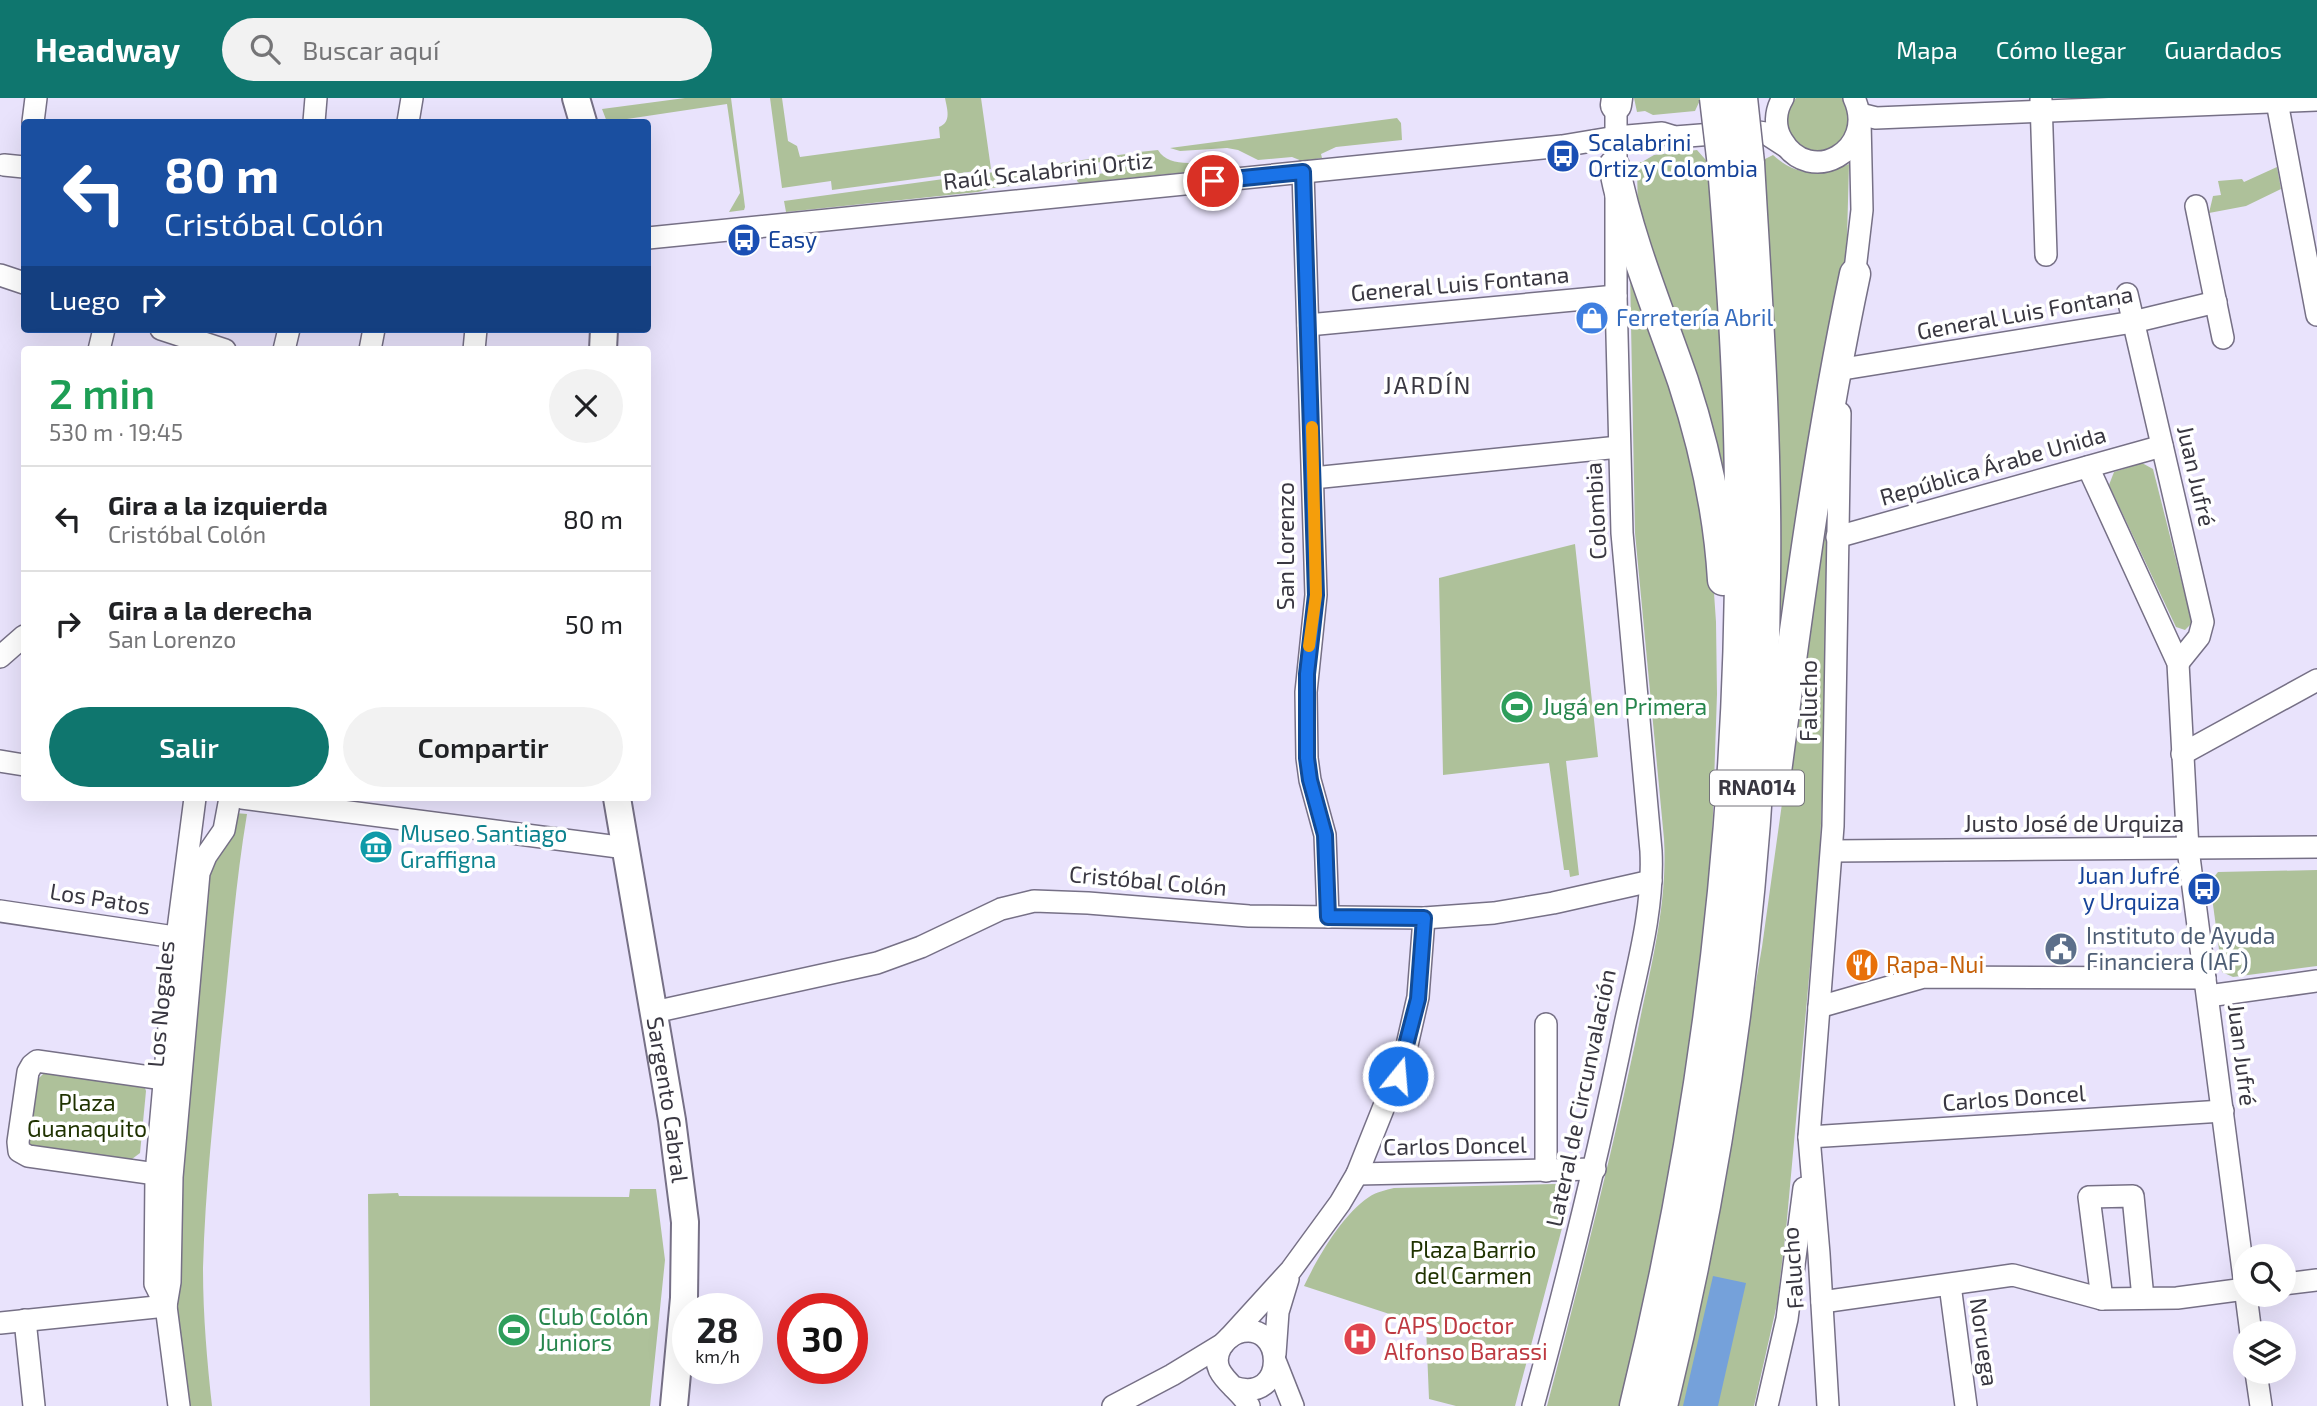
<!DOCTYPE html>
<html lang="es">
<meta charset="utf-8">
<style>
:root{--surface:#fff;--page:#f2f2f2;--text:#202124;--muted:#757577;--line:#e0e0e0;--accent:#0f766e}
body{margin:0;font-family:"Exo 2",sans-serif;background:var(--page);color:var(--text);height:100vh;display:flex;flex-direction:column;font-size:26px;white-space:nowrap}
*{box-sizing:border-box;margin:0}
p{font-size:23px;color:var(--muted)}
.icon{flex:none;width:38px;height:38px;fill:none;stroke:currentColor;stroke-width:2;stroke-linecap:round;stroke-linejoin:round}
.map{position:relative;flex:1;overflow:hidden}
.side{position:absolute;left:21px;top:248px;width:630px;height:455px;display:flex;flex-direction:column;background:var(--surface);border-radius:7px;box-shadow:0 7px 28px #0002}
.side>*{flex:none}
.banner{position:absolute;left:21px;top:21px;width:630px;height:214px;border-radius:7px;box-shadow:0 7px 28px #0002;background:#1a4fa0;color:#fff;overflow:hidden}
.buttons{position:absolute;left:2233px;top:1146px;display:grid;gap:14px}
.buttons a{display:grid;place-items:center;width:63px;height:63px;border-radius:50%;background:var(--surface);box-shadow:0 7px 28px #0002;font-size:35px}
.speed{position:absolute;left:672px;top:1195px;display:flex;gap:14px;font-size:35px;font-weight:700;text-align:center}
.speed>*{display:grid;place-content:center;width:91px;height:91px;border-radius:50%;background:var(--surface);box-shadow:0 7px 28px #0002;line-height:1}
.speed small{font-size:18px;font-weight:400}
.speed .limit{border:10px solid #d22;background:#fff;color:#111}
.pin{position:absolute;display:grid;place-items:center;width:60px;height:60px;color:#fff;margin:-30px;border:4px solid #fff;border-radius:50%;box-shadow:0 2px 7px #0007}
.me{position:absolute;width:77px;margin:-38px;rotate:17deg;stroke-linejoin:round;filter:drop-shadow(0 0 5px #0008)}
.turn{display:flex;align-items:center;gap:24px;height:147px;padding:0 28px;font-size:32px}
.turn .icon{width:91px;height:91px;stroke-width:2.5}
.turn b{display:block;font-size:49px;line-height:60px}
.then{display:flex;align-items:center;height:66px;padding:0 28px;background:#0003;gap:14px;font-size:26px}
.round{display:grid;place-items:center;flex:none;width:74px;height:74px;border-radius:37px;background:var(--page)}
.overview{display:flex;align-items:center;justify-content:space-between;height:119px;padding:0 28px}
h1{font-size:42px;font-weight:600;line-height:52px;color:#1e9e55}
.cta{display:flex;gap:14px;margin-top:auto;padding:14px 28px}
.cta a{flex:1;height:80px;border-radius:42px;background:var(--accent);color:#fff;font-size:28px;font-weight:600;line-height:80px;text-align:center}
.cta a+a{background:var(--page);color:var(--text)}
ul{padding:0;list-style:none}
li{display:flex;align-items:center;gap:21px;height:105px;padding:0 28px;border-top:2px solid var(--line)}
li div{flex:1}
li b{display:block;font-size:26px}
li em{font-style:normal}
header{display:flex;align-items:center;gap:42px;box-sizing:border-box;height:98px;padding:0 35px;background:var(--accent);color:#fff}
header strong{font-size:33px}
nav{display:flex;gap:38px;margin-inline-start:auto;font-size:24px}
.search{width:490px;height:63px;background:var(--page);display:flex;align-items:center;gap:18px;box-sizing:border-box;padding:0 24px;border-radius:38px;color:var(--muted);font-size:26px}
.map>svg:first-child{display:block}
</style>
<header>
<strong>Headway</strong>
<div class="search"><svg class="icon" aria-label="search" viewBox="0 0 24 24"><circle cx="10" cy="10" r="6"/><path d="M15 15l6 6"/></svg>Buscar aquí</div>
<nav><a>Mapa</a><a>Cómo llegar</a><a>Guardados</a></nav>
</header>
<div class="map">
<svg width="2317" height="1308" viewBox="0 0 2317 1308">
<rect width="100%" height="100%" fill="#e9e3fc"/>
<!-- green -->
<g fill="#aec19a">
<polygon points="685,0 731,0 745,109 744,112 729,114 740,95 727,6 607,24 602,11"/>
<path d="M 770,0 L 782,0 L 788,43 L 797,48 L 800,59 L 940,40 L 939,29 C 952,24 947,11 945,0 L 981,0 L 991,71 L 832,92 L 831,83 L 782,90 Z"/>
<polygon points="1634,0 1701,0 1695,13 1653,17 1645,13 1637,14"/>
<path d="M 1796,0 L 1842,0 C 1872,41 1805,77 1789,31 C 1785,20 1789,9 1796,0 Z"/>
<polygon points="1397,20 1401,25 1402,42 1336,49 1321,56 1322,60 1302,63 1292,59 1258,62 1238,52 1227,50 1180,53 1170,50"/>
<path d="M 1158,52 C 1170,73 1206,62 1226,62 L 1229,68 L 1228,70 L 1079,85 L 1077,83 L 1078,79 C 1098,75 1131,76 1139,54 Z"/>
<polygon points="1697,52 1712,69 1728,401 1638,125 1637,64 1642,64 1654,57"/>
<polygon points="1126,56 1125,59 1072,70 1047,84 992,90 978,94 786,114 784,103"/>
<path d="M 1773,57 C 1797,79 1820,78 1849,66 L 1847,140 L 1840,203 L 1778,600 C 1779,496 1781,391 1777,287 C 1774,212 1767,138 1759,64 Z"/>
<polygon points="2277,69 2281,91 2246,108 2209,115 2213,98 2221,97 2218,83 2242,81 2244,84"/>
<path d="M 1630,174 L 1678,300 L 1712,466 L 1716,524 L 1717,596 L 1711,775 L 1699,883 L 1666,1107 L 1622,1308 L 1547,1308 C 1579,1186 1610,1064 1636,941 C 1649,875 1668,809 1664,741 L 1635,435 Z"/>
<polygon points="2142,365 2153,371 2192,525 2185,532 2176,529 2109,387 2114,374"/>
<polygon points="1829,368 1823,680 1819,770 1786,1132 1777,1206 1754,1308 1676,1308 1715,1122 1762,849"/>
<polygon points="1575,446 1598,659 1566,663 1579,777 1570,779 1569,772 1564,772 1549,665 1443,677 1439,480"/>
<path d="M 235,715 L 247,716 C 235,788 230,860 222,932 C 214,1012 205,1091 203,1170 C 203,1217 207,1262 212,1308 L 189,1308 L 178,1222 L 178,1110 L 208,770 Z"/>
<polygon points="2317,772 2317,868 2233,879 2222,874 2210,784 2218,774"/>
<polygon points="45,974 145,990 146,993 140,1055 132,1061 127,1062 31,1047 28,1043 38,981"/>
<path d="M 1555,1086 L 1566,1088 L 1571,1096 L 1515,1308 L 1456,1308 L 1429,1301 L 1426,1228 L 1304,1188 C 1318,1159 1342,1117 1369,1099 C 1376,1094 1386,1092 1394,1090 Z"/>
<polygon points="630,1091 656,1091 665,1162 650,1308 370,1308 368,1096 398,1095 399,1098 629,1099"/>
</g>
<!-- water -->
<polygon fill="#75a1da" points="1713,1178 1746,1185 1718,1308 1683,1308"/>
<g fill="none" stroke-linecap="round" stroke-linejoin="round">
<defs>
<g id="minor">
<path d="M 1783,0 C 1775,13 1774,29 1782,42 C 1810,90 1878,52 1854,0"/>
<polyline points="2041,2 2046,157"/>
<polyline points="2277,4 2317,217"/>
<polyline points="1860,16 1876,20 2317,2"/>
<polyline points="33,24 36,0"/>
<polyline points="314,24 316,0"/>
<polyline points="408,24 412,0"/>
<polyline points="4,67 24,69"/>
<polyline points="1303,74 1316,497 1306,594 1307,660 1310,682 1325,737 1328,819"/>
<polyline points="2196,108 2223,240"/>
<polyline points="648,140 1562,48 1616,39 1662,35 1675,39 1752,33 1765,35 1785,48"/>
<polyline points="0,177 24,185"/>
<polyline points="1853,189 1862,112 1860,23"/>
<polyline points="2127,196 2203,524 2199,539 2178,565"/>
<polyline points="1308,227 1616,198"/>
<polyline points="161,231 225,252"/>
<polyline points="99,252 104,231"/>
<polyline points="284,252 289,231"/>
<polyline points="370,252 374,231"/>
<polyline points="474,252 476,231"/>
<polyline points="1843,271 2133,224 2216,204"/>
<polyline points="2088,369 2178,565 2188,751 2245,1188"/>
<polyline points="1313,380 1619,349"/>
<polyline points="1837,439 2162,348"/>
<polyline points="0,559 24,538"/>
<polyline points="2182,656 2317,582"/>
<polyline points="0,663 24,667"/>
<polyline points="242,700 626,750"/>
<polyline points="1832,753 2317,749"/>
<polyline points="0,813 188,841"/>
<polyline points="2208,898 2317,883"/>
<polyline points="1819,909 1924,879 2205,880"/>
<polyline points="654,914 877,865 921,849 1001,811 1034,803 1088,805 1249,818 1424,820 1494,815 1553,805 1651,783"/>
<polyline points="1546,926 1546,1073"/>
<polyline points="1809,1039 2223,1013"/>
<polyline points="1357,1076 1595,1071"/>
<polyline points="170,1078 28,1058 19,1053 18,1044 28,974 32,967 37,963 178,983"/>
<polyline points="2284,1186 2317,1182"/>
<polyline points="1950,1187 1966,1308"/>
<polyline points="2246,1197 2251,1236"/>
<polyline points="2102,1201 2089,1099 2133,1098 2143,1200"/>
<polyline points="1822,1204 2013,1177 2102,1201 2177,1200 2245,1191"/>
<polyline points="166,1208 155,1186 156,1076 177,839 195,700"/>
<polyline points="25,1222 34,1308"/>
<polyline points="0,1225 166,1208"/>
<polyline points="1229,1240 1291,1172 1340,1105 1357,1076 1405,956 1418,899 1424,820"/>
<polyline points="1275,1256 1278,1214 1288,1181"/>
<polyline points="1276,1265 1293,1308"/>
<polyline points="2256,1274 2261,1308"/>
<path d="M 1233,1289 C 1289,1308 1286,1219 1237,1235 C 1230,1238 1225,1243 1221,1249 C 1206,1276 1239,1288 1249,1308"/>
<polyline points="179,1308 166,1208 170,1184 172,1079 199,775 206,758 224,732 230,700"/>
<polyline points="1113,1308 1172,1277 1223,1246"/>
<path d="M 1533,1308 C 1567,1183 1598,1058 1624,931 C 1636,873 1654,814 1651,753 L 1622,435 L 1616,198 L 1616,0"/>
<polyline points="1767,1308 1787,1221 1804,1090"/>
<polyline points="1828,1308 1819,1156 1809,1039 1833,728 1840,315"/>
</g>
<g id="major">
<polyline points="576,0 583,24"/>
<polyline points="603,252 604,231"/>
<path id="s1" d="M 617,700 L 672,1022 L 685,1124 L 684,1200 L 674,1308"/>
</g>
<g id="highway">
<polyline points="1616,7 1617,0"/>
<path d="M 1614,68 C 1629,143 1658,211 1683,283 C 1704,347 1719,415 1723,482"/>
<path d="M 1776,674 C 1798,507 1820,341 1855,176"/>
<path d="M 1635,1308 C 1707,1014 1743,709 1740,406 C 1740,293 1732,181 1723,68"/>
<path d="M 1662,1308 C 1728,1038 1763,757 1765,480 C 1767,341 1757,204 1749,65"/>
</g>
</defs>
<!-- minor casing -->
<use href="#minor" stroke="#767086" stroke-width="24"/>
<!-- major casing -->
<use href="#major" stroke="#767086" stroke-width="30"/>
<!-- highway casing -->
<use href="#highway" stroke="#767086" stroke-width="33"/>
<!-- minor -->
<use href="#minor" stroke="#fff" stroke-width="21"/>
<!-- major -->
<use href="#major" stroke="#fff" stroke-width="26"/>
<!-- highway -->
<use href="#highway" stroke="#fff" stroke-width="30"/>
<defs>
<g id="highway-bridge">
<polyline points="1715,0 1723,68"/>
<polyline points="1742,0 1749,65"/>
</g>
</defs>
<!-- highway-bridge casing -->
<use href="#highway-bridge" stroke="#767086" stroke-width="33" stroke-linecap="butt"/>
<!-- highway-bridge -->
<use href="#highway-bridge" stroke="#fff" stroke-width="30"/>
</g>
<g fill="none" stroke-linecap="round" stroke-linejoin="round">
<defs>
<polyline id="route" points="1213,83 1303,74 1316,497 1307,576 1307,660 1310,682 1325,737 1328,819 1424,820 1418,901 1398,978"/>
</defs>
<!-- route casing -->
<use href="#route" stroke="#114b97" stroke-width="18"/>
<!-- route -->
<use href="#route" stroke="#1a73e8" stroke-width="12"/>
<!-- slow -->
<polyline stroke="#f59e0b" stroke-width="12" points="1309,548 1316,497 1312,329"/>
</g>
<!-- icons -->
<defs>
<symbol id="bus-disc" viewBox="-11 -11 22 22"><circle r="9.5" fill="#1a4fb4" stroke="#fff"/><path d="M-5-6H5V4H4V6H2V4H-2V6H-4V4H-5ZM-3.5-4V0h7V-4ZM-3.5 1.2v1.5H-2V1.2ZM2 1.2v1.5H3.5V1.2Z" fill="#fff"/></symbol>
<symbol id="shop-disc" viewBox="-11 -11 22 22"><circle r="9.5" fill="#3f7fe0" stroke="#fff"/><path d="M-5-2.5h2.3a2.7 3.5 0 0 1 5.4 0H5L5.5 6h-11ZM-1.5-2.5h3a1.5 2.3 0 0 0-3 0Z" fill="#fff"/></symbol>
<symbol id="stadium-disc" viewBox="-11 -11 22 22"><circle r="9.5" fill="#2e9e5b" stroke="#fff"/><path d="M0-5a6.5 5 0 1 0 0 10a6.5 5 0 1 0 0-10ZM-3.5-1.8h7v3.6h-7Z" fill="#fff"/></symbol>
<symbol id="museum-disc" viewBox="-11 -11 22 22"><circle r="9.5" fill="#0f9aa8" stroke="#fff"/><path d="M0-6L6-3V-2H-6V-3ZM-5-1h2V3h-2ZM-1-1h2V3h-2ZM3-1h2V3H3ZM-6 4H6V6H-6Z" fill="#fff"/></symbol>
<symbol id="civic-disc" viewBox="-11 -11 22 22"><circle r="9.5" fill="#5c6f8a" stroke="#fff"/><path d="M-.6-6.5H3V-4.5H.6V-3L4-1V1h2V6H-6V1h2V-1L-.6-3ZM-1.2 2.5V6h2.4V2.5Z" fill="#fff"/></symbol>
<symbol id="restaurant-disc" viewBox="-11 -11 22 22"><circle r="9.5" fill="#e8710a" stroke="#fff"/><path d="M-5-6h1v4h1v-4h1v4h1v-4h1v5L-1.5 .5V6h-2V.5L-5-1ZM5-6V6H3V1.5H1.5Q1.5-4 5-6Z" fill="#fff"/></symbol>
<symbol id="hospital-disc" viewBox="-11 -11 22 22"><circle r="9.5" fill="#e0444e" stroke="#fff"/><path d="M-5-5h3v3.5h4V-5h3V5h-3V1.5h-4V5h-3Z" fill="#fff"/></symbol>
</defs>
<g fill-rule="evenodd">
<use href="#bus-disc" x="1544" y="39" width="38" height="38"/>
<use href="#bus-disc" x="725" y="123" width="38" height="38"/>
<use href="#shop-disc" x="1573" y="201" width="38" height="38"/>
<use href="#stadium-disc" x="1498" y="590" width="38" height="38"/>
<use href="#museum-disc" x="357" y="730" width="38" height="38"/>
<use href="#bus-disc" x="2185" y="772" width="38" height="38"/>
<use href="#civic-disc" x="2042" y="832" width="38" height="38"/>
<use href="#restaurant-disc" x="1843" y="848" width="38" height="38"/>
<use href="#stadium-disc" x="495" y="1213" width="38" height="38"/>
<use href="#hospital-disc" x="1341" y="1222" width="38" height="38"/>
</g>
<g text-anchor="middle" stroke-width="7" stroke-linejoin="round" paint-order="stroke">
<!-- shield labels -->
<rect fill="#fff" stroke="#74737a" stroke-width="2" x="1710" y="672.5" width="94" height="35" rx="5"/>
<g font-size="21" font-weight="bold" fill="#393741">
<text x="1757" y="697">RNA014</text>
</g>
<!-- transit labels -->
<g font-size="23" fill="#164399" stroke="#fff" text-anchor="start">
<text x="1588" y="53">Scalabrini<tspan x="1588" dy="26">Ortiz y Colombia</tspan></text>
<text x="768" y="150">Easy</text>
<text x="2180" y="786" text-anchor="end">Juan Jufré<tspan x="2180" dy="26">y Urquiza</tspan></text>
</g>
<!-- street labels -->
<g font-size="23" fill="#393741" stroke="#fff">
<text transform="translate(1048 73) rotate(-6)" y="8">Raúl Scalabrini Ortiz</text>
<text transform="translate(1460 186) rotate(-5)" y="8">General Luis Fontana</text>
<text transform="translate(2025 215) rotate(-10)" y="8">General Luis Fontana</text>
<text transform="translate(1993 368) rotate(-16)" y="8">República Árabe Unida</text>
<text transform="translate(2196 378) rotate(77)" y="8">Juan Jufré</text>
<text transform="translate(1596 413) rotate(-93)" y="8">Colombia</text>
<text transform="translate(1286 448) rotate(-90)" y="8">San Lorenzo</text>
<text transform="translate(1809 603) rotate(-90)" y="8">Falucho</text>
<text x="2074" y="734">Justo José de Urquiza</text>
<text transform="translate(1148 783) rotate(5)" y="8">Cristóbal Colón</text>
<text transform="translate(100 801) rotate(9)" y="8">Los Patos</text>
<text transform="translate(161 906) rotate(-85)" y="8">Los Nogales</text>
<text transform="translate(2242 957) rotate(83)" y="8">Juan Jufré</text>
<text transform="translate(1581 1000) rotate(-78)" y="8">Lateral de Circunvalación</text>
<text transform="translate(2014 1000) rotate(-4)" y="8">Carlos Doncel</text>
<text dy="8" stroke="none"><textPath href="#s1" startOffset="306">Sargento Cabral</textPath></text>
<text transform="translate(1455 1048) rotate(-1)" y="8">Carlos Doncel</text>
<text transform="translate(1793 1170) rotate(-94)" y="8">Falucho</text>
<text transform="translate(1984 1244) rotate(82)" y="8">Noruega</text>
</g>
<!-- shop labels -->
<g font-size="23" fill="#366cbe" stroke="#fff" text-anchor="start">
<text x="1616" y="228">Ferretería Abril</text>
</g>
<!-- leisure labels -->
<g font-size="23" fill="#27864d" stroke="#fff" text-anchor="start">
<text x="1542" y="617">Jugá en Primera</text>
<text x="538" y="1227">Club Colón<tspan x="538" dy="26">Juniors</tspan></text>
</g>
<!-- culture labels -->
<g font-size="23" fill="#0d838f" stroke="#fff" text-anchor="start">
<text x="400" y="744">Museo Santiago<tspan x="400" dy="26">Graffigna</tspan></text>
</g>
<!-- service labels -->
<g font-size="23" fill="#4e5e75" stroke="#fff" text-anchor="start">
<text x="2086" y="846">Instituto de Ayuda<tspan x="2086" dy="26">Financiera (IAF)</tspan></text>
</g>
<!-- food labels -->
<g font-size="23" fill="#c56008" stroke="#fff" text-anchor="start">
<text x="1886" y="875">Rapa-Nui</text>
</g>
<!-- park labels -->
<g font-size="23" fill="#1f3200" stroke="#fff">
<text x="87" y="1013">Plaza<tspan x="87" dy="26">Guanaquito</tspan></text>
<text x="1473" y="1160">Plaza Barrio<tspan x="1473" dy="26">del Carmen</tspan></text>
</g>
<!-- health labels -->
<g font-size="23" fill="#be3a42" stroke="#fff" text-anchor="start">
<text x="1384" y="1236">CAPS Doctor<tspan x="1384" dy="26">Alfonso Barassi</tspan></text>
</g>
<!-- neighbourhood labels -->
<g font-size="24" letter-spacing="2" fill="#393741" stroke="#fff">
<text x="1428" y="296">JARDÍN</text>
</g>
</g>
</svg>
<div class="buttons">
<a><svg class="icon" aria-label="search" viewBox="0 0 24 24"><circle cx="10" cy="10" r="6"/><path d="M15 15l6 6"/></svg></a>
<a><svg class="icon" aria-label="layers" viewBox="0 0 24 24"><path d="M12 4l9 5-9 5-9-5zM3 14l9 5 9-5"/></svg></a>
</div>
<div class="speed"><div>28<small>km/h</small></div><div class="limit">30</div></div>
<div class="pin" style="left:1213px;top:83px;background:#d93025"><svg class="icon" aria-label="arrive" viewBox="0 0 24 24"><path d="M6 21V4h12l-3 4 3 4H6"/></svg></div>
<svg class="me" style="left:1398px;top:978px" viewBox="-20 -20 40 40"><circle r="17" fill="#1a73e8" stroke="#fff" stroke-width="3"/><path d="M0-11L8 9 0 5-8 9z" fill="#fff"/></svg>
<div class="banner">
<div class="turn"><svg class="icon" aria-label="left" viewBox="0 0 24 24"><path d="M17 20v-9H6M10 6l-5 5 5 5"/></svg><div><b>80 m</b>Cristóbal Colón</div></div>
<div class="then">Luego<svg class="icon" aria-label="right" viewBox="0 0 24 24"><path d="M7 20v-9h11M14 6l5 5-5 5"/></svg></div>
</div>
<section class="side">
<div class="overview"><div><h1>2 min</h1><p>530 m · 19:45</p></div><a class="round"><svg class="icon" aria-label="close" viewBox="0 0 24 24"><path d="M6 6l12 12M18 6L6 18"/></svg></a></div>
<ul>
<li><svg class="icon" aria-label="left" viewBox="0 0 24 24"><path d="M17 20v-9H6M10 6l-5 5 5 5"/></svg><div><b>Gira a la izquierda</b><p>Cristóbal Colón</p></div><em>80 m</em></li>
<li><svg class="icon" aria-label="right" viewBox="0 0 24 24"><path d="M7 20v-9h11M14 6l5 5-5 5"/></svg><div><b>Gira a la derecha</b><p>San Lorenzo</p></div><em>50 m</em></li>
</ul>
<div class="cta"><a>Salir</a><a>Compartir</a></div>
</section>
</div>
